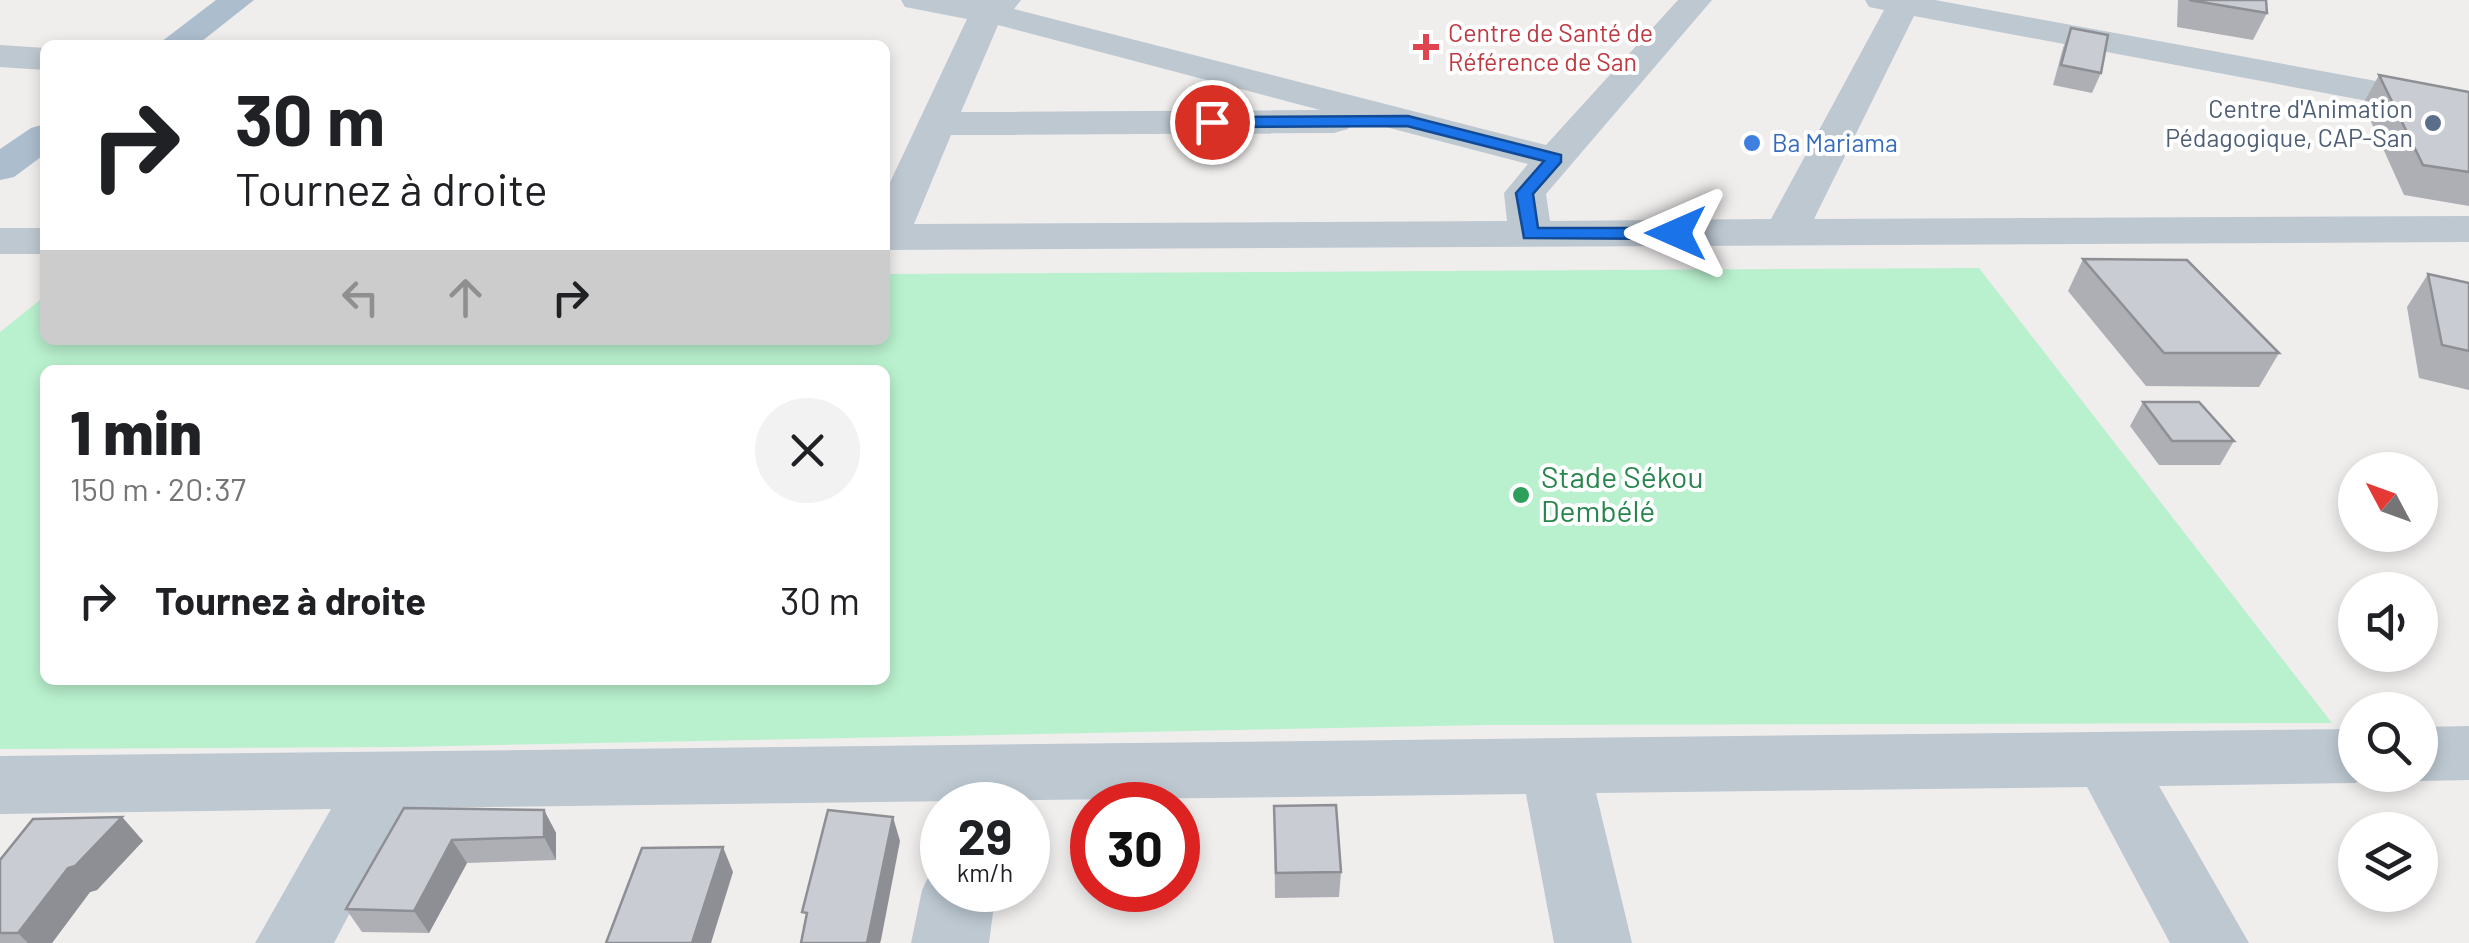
<!DOCTYPE html>
<html lang="fr">
<meta charset="utf-8">
<style>
:root{--surface:#fff;--page:#f2f2f2;--text:#202124;--muted:#757577}
body{margin:0;font-family:Barlow,sans-serif;background:var(--page);color:var(--text);height:100vh;display:flex;flex-direction:column;font-size:38px;white-space:nowrap}
*{box-sizing:border-box;margin:0}
p{font-size:32px;color:var(--muted)}
.icon{flex:none;width:55px;height:55px;fill:none;stroke:currentColor;stroke-width:2;stroke-linecap:round;stroke-linejoin:round}
.map{position:relative;flex:1;overflow:hidden}
.panel{position:absolute;left:40px;top:365px;width:850px;height:320px;display:flex;flex-direction:column;background:var(--surface);border-radius:15px;box-shadow:0 5px 15px #0003}
.panel>*{flex:none}
.top-card{position:absolute;left:40px;top:40px;width:850px;height:305px;border-radius:15px;box-shadow:0 5px 15px #0003;background:#fff;color:var(--text);overflow:hidden}
.needle{width:65px;rotate:311deg}
.fabs{position:absolute;left:2338px;top:452px;display:grid;gap:20px}
.fabs a{display:grid;place-items:center;width:100px;height:100px;border-radius:50%;background:var(--surface);box-shadow:0 5px 15px #0003;font-size:50px}
.speed{position:absolute;left:920px;top:782px;display:flex;gap:20px;font-size:50px;font-weight:700;text-align:center}
.speed>*{display:grid;place-content:center;width:130px;height:130px;border-radius:50%;background:var(--surface);box-shadow:0 5px 15px #0003;line-height:1}
.speed small{font-size:25px;font-weight:400}
.speed .limit{border:15px solid #d22;background:#fff;color:#111}
.pin{position:absolute;display:grid;place-items:center;width:85px;height:85px;color:#fff;margin:-42px;border:5px solid #fff;border-radius:50%;box-shadow:0 2px 10px #0007}
.me{position:absolute;width:110px;margin:-55px;rotate:270deg;stroke-linejoin:round;filter:drop-shadow(0 0 8px #0008)}
.turn{display:flex;align-items:center;gap:35px;height:210px;padding:0 30px;font-size:45px}
.turn .icon{width:130px;height:130px;stroke-width:2.5}
.turn b{display:block;font-size:70px;line-height:85px}
.lanes{display:flex;align-items:center;height:95px;padding:0 30px;background:#0003;justify-content:center;gap:50px;direction:ltr}
.lanes .off{opacity:.35}
.round{display:grid;place-items:center;flex:none;width:105px;height:105px;border-radius:52px;background:var(--page)}
.summary{display:flex;align-items:center;justify-content:space-between;height:170px;padding:0 30px}
h1{font-size:60px;font-weight:800;line-height:75px}
ul{padding:0;list-style:none}
li{display:flex;align-items:center;gap:30px;height:130px;padding:0 30px}
li div{flex:1}
li b{display:block;font-size:38px}
li em{font-style:normal}
.map>svg:first-child{display:block}
</style>
<div class="map">
<svg width="2469" height="943" viewBox="0 0 2469 943">
<rect width="100%" height="100%" fill="#f0eded"/>
<!-- green -->
<path fill="#b9f1ce" fill-rule="evenodd" d="M 1979,268 L 2332,723 L 1484,725 L 401,747 L 0,749 L 0,332 L 45,296 L 45,340 L 885,340 L 885,274 ZM 45,370 L 885,370 L 885,680 L 45,680 Z"/>
<g fill="none" stroke-linecap="round" stroke-linejoin="round">
<!-- minor -->
<g fill="#bdc8d1" fill-rule="evenodd">
<path d="M 901,0 L 1021,0 L 1014,9 L 1546,145 L 1678,0 L 1712,0 L 1546,194 L 1550,221 L 1771,219 L 1884,10 L 1869,7 L 1865,0 L 1935,0 L 2469,98 L 2469,120 L 1914,16 L 1814,219 L 2469,216 L 2469,242 L 885,250 L 885,193 L 967,19 L 905,7 ZM 998,25 L 1320,110 L 961,112 ZM 1351,118 L 1528,164 L 1504,193 L 1507,221 L 914,224 L 951,135 L 1334,133 L 1348,129 L 1353,121 Z"/>
<polygon points="0,45 45,48 45,70 0,67"/>
<rect x="0" y="228" width="45" height="26"/>
<polygon points="2469,726 2469,780 2420,781 2401,775 2420,775 2420,727"/>
<polygon points="2355,729 2355,775 2379,775 2355,783 2159,786 2249,943 2170,943 2087,787 1596,793 1632,943 1554,943 1526,794 405,808 334,943 255,943 331,809 0,814 0,756"/>
<polygon points="942,863 942,890 996,890 989,943 911,943 922,890 933,867"/>
</g>
<!-- major -->
<g fill="#acbdce" fill-rule="evenodd">
<polygon points="216,0 254,0 197,45 157,45"/>
<polygon points="45,124 45,154 14,177 0,180 0,149 31,128"/>
</g>
</g>
<!-- wall -->
<g fill="#aeafb5">
<polygon points="2178,0 2266,0 2267,13 2253,40 2177,27"/>
<polygon points="2071,28 2101,73 2092,93 2053,85 2063,48"/>
<polygon points="2379,75 2469,92 2469,206 2404,195 2363,104"/>
<polygon points="2083,259 2279,353 2259,387 2146,386 2068,291"/>
<polygon points="2428,274 2469,283 2469,390 2419,378 2407,307"/>
<polygon points="2143,402 2234,441 2220,465 2159,465 2130,426"/>
<polygon points="1274,806 1341,872 1339,897 1275,898"/>
<polygon points="404,808 544,810 556,833 556,860 467,863 429,933 362,932 346,909"/>
<polygon points="122,817 143,841 97,890 90,892 52,943 0,943 0,860"/>
</g>
<!-- shaded-wall -->
<g fill="#8d8f94">
<polygon points="544,810 556,833 556,860 544,837"/>
<polygon points="122,817 143,841 97,890 90,892 52,943 28,943 18,933 68,868"/>
<polygon points="893,817 900,841 881,940 880,943 867,943"/>
<polygon points="452,840 467,863 429,933 414,911"/>
<polygon points="723,847 733,872 711,943 692,943"/>
</g>
<!-- building -->
<g fill="#caccd3" stroke="#8d8f94" stroke-width="2.5">
<polygon points="2189,0 2266,0 2267,13"/>
<polygon points="2071,28 2108,35 2101,73 2061,65"/>
<polygon points="2379,75 2469,92 2469,172 2423,165"/>
<polygon points="2083,259 2187,260 2279,353 2164,353"/>
<polygon points="2428,274 2469,283 2469,351 2442,345"/>
<polygon points="2143,402 2199,402 2234,441 2172,441"/>
<polygon points="1336,805 1341,872 1276,873 1274,806"/>
<polygon points="404,808 544,810 544,837 452,840 414,911 346,909"/>
<polygon points="828,810 893,817 867,943 801,943 807,913 802,912"/>
<polygon points="122,817 75,866 68,868 18,933 0,933 0,860 33,819"/>
<polygon points="723,847 692,943 606,943 642,848"/>
</g>
<!-- route -->
<polygon fill="#1a73e8" stroke="#114b97" stroke-width="2.5" points="1408,116 1561,155 1561,162 1533,194 1538,228 1676,228 1685,233 1676,239 1524,238 1516,193 1544,161 1407,126 1212,127 1204,122 1212,117"/>
<!-- markers -->
<path fill="#e0444e" stroke="#fff" stroke-width="4" d="M1421 32h10v10h10v10h-10v10h-10v-10h-10v-10h10z"/>
<circle fill="#5c6f8a" stroke="#fff" stroke-width="4" cx="2433" cy="123" r="10"/>
<circle fill="#3f7fe0" stroke="#fff" stroke-width="4" cx="1752" cy="143" r="10"/>
<circle fill="#2e9e5b" stroke="#fff" stroke-width="4" cx="1521" cy="495" r="10"/>
<g text-anchor="middle" stroke-width="8" stroke-linejoin="round" paint-order="stroke">
<!-- far-health labels -->
<g font-size="25" fill="#be3a42" stroke="#fff" text-anchor="start">
<text x="1448" y="42">Centre de Santé de<tspan x="1448" dy="29">Référence de San</tspan></text>
</g>
<!-- far-service labels -->
<g font-size="25" fill="#4e5e75" stroke="#fff" text-anchor="end">
<text x="2413" y="118">Centre d'Animation<tspan x="2413" dy="29">Pédagogique, CAP-San</tspan></text>
</g>
<!-- far-shop labels -->
<g font-size="25" fill="#366cbe" stroke="#fff" text-anchor="start">
<text x="1772" y="152">Ba Mariama</text>
</g>
<!-- leisure labels -->
<g font-size="30" fill="#27864d" stroke="#fff" text-anchor="start">
<text x="1541" y="488">Stade Sékou<tspan x="1541" dy="34">Dembélé</tspan></text>
</g>
</g>
</svg>
<div class="fabs">
<a><svg class="needle" viewBox="-14 -14 28 28"><path d="M0-13l5 13h-10z" fill="#e53935"/><path d="M0 13l5-13h-10z" fill="#757577"/></svg></a>
<a><svg class="icon" aria-label="sound" viewBox="0 0 24 24"><path d="M4 9h4l5-4v14l-5-4H4zM17 9q2 3 0 6"/></svg></a>
<a><svg class="icon" aria-label="search" viewBox="0 0 24 24"><circle cx="10" cy="10" r="6"/><path d="M15 15l6 6"/></svg></a>
<a><svg class="icon" aria-label="layers" viewBox="0 0 24 24"><path d="M12 4l9 5-9 5-9-5zM3 14l9 5 9-5"/></svg></a>
</div>
<div class="speed"><div>29<small>km/h</small></div><div class="limit">30</div></div>
<div class="pin" style="left:1212px;top:122px;background:#d93025"><svg class="icon" aria-label="arrive" viewBox="0 0 24 24"><path d="M6 21V4h12l-3 4 3 4H6"/></svg></div>
<svg class="me" style="left:1676px;top:233px" viewBox="-20 -20 40 40"><path d="M0-17L14 15 0 8-14 15z" fill="#1a73e8" stroke="#fff" stroke-width="4"/></svg>
<div class="top-card">
<div class="turn"><svg class="icon" aria-label="right" viewBox="0 0 24 24"><path d="M7 20v-9h11M14 6l5 5-5 5"/></svg><div><b>30 m</b>Tournez à droite</div></div>
<div class="lanes"><svg class="icon off" aria-label="left" viewBox="0 0 24 24"><path d="M17 20v-9H6M10 6l-5 5 5 5"/></svg><svg class="icon off" aria-label="ahead" viewBox="0 0 24 24"><path d="M12 20V5M6 11l6-6 6 6"/></svg><svg class="icon" aria-label="right" viewBox="0 0 24 24"><path d="M7 20v-9h11M14 6l5 5-5 5"/></svg></div>
</div>
<section class="panel">
<div class="summary"><div><h1>1 min</h1><p>150 m · 20:37</p></div><a class="round"><svg class="icon" aria-label="close" viewBox="0 0 24 24"><path d="M6 6l12 12M18 6L6 18"/></svg></a></div>
<ul>
<li><svg class="icon" aria-label="right" viewBox="0 0 24 24"><path d="M7 20v-9h11M14 6l5 5-5 5"/></svg><div><b>Tournez à droite</b></div><em>30 m</em></li>
</ul>
</section>
</div>
